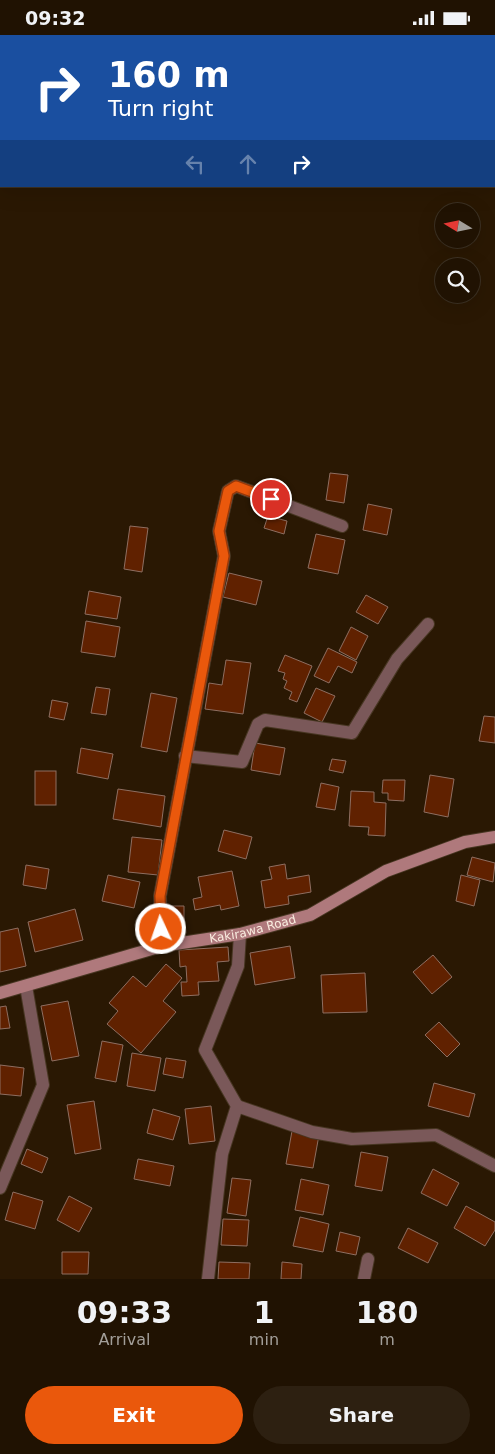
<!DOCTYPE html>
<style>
:root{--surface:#201202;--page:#2d2011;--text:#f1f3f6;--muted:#a29e99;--line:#3d3224;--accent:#ea580c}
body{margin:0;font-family:"DejaVu Sans",sans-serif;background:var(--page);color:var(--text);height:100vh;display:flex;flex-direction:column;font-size:19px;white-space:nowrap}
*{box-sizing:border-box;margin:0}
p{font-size:16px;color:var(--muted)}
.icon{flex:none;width:28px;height:28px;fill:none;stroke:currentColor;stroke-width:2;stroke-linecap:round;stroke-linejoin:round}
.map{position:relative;height:1244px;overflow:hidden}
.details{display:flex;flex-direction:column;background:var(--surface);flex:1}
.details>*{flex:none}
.top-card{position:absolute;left:0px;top:0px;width:495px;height:152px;box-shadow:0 5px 20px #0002,0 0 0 1px var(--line);background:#1a4fa0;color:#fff;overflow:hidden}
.needle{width:32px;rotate:280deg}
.fabs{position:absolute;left:435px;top:168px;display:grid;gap:10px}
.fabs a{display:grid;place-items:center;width:45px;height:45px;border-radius:50%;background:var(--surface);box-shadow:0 5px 20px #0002,0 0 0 1px var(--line);font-size:25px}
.pin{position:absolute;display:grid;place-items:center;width:42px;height:42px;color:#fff;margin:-21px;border:2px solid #fff;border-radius:50%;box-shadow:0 1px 5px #0007}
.me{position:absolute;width:55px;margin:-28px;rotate:357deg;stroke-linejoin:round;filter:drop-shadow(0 0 4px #0008)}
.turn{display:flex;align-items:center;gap:18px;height:105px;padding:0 25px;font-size:22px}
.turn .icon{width:65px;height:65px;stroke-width:2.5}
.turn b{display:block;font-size:35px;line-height:42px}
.lanes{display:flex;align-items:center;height:48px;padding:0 25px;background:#0003;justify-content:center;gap:25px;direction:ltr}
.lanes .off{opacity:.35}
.eta{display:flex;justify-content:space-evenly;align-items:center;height:85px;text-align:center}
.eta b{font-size:30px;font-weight:700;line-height:35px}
.button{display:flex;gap:10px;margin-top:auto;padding:10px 25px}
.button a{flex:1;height:58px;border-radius:30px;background:var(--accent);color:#fff;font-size:20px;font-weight:700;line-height:58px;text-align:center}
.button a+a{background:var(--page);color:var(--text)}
.status{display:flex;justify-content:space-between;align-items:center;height:35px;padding:0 25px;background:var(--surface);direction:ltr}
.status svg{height:14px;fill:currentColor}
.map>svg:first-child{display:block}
</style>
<div class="status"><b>09:32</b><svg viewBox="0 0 49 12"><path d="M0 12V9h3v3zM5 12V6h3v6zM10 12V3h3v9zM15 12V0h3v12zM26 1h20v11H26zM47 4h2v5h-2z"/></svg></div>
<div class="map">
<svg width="495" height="1244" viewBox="0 0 495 1244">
<rect width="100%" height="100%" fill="#2a1803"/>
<!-- building -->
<g fill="#602100" stroke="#8e6e61">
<polygon points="330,438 348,440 344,468 326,465"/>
<polygon points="368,469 392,474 387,500 363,495"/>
<polygon points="268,481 287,486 284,499 264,493"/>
<polygon points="130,491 148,493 142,537 124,534"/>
<polygon points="316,499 345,505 338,539 308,533"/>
<polygon points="229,538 262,546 256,570 223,562"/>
<polygon points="89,556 121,562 117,584 85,579"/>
<polygon points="366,560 388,572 378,589 356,577"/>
<polygon points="86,586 120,592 115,622 81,617"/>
<polygon points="351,592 368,601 356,625 339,616"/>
<polygon points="328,613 357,627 352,638 338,631 329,648 314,641"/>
<polygon points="285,620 312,631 297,667 289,664 292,657 284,653 287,646 283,644 285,638 278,636"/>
<polygon points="226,625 251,628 243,679 205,674 209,648 222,650"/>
<polygon points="96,652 110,654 106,680 91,678"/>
<polygon points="316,653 335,661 322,687 304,678"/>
<polygon points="151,658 177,663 167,717 141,712"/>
<polygon points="52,665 68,668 64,685 49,682"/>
<polygon points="484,681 495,682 495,708 479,706"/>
<polygon points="255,708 285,713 280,740 251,735"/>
<polygon points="81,713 113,719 108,744 77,738"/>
<polygon points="332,724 346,726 343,738 329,735"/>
<rect x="35" y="736" width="21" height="34"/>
<polygon points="430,740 454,744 448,782 424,777"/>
<polygon points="383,745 405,745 404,766 388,765 388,758 382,758"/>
<polygon points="321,748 339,752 335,775 316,772"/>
<polygon points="118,754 165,761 161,792 113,784"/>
<polygon points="351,756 374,757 374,767 386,768 385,801 368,800 369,792 349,791"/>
<polygon points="224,795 252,802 246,824 218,816"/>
<polygon points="132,802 162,805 158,840 128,837"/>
<polygon points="472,822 495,828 493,847 467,840"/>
<polygon points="285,829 287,844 309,840 311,857 288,861 289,869 265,873 261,846 272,844 269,832"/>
<polygon points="26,830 49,834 46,854 23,850"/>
<polygon points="232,836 239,871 221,875 220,870 195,875 193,864 202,862 198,842"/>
<polygon points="108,840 140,847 134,873 102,866"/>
<polygon points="461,840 480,845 474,871 456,866"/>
<polygon points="168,871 184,871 184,892 169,892"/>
<polygon points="75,874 83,905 35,917 28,887"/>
<polygon points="18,893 26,931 0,937 0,897"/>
<polygon points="290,911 295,943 255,950 250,918"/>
<polygon points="228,912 229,926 217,927 219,946 198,947 199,960 182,961 181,947 187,947 186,931 180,932 179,915"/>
<polygon points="433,920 452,942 432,959 413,937"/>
<polygon points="166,929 182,943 163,966 176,977 141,1018 107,989 118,976 109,968 133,941 146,952"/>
<polygon points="365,938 367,977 323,978 321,940"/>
<polygon points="68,966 79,1021 52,1026 41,971"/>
<polygon points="6,971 10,993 0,994 0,972"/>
<polygon points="439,987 460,1009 447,1022 425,1000"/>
<polygon points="102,1006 123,1010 116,1047 95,1043"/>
<polygon points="132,1018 161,1023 155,1056 127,1051"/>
<polygon points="166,1023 186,1026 183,1043 163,1039"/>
<polygon points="0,1030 24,1033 21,1061 0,1059"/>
<polygon points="434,1048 475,1059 469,1082 428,1071"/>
<polygon points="94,1066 101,1114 75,1119 67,1070"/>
<polygon points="211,1071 215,1106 189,1109 185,1074"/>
<polygon points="153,1074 180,1082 173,1105 147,1098"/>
<polygon points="292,1096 319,1100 313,1133 286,1129"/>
<polygon points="27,1114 48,1123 42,1138 21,1129"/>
<polygon points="361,1117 388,1122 382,1156 355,1151"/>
<polygon points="138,1124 174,1131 170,1151 134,1144"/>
<polygon points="433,1134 459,1148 447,1171 421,1158"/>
<polygon points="232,1143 251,1145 246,1181 227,1178"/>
<polygon points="301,1144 329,1150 323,1180 295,1175"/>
<polygon points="13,1157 43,1166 35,1194 5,1185"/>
<polygon points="69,1161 92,1173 79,1197 57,1185"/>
<polygon points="466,1171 495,1187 495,1195 485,1211 454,1193"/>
<polygon points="300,1182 329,1189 323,1217 293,1211"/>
<polygon points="223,1184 249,1185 247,1211 221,1210"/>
<polygon points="408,1193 438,1208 428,1228 398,1213"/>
<polygon points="340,1197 360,1202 356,1220 336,1216"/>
<polygon points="62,1217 89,1217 88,1239 62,1239"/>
<polygon points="219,1227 250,1228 249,1244 218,1244"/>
<polygon points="282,1227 302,1229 301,1244 281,1244"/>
</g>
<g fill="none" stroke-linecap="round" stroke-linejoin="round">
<defs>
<g id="street">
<polyline points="185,721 242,727 258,689 265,685 352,698 397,624 428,589"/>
<polyline points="162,911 160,861 224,521 219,496 228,456 236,451 342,491"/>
<polyline points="237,1071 312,1097 352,1104 436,1100 495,1131"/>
<polyline points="0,1153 43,1050 26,951"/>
<polyline points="208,1244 222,1119 237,1071 205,1015 238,931 240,899"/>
<polyline points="364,1244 368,1224"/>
</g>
<g id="secondary">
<path id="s1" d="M 0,958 L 162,911 L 240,899 L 310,880 L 386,836 L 465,807 L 495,802"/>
</g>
</defs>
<!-- street casing -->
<use href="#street" stroke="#473622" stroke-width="14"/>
<!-- secondary casing -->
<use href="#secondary" stroke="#473622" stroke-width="14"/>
<!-- street -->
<use href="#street" stroke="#7a5859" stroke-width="12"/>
<!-- secondary -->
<use href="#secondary" stroke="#af797c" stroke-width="12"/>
</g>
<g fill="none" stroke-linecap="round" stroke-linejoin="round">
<defs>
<polyline id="route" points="161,894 160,861 224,521 219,496 228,456 236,451 271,464"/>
</defs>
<!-- route casing -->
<use href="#route" stroke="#983908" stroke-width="12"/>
<!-- route -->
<use href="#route" stroke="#ea580c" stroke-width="9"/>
</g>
<g text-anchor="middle" stroke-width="5" stroke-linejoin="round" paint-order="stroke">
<!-- street labels -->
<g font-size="12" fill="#f9ecdf" stroke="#200f00">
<text dy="4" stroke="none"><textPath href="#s1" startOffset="261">Kakirawa Road</textPath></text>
</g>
</g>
</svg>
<div class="fabs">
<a><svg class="needle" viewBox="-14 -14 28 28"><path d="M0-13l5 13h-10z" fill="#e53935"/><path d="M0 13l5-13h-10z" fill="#a29e99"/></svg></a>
<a><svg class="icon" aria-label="search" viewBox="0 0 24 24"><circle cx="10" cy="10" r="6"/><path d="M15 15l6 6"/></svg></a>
</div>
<div class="pin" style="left:271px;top:464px;background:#d93025"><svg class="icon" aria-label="arrive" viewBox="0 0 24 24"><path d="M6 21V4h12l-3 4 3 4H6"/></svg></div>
<svg class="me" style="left:161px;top:894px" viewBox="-20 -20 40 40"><circle r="17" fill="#ea580c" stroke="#fff" stroke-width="3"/><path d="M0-11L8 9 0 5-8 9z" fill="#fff"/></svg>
<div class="top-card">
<div class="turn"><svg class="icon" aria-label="right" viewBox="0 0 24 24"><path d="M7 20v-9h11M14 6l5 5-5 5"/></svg><div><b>160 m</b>Turn right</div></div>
<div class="lanes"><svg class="icon off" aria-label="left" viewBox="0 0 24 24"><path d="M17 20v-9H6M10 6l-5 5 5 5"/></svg><svg class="icon off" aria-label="ahead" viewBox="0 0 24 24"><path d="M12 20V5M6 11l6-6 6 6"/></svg><svg class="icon" aria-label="right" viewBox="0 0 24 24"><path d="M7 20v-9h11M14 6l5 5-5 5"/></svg></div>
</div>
</div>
<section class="details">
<div class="eta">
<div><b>09:33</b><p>Arrival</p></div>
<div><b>1</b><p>min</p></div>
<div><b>180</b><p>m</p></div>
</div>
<div class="button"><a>Exit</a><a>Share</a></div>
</section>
